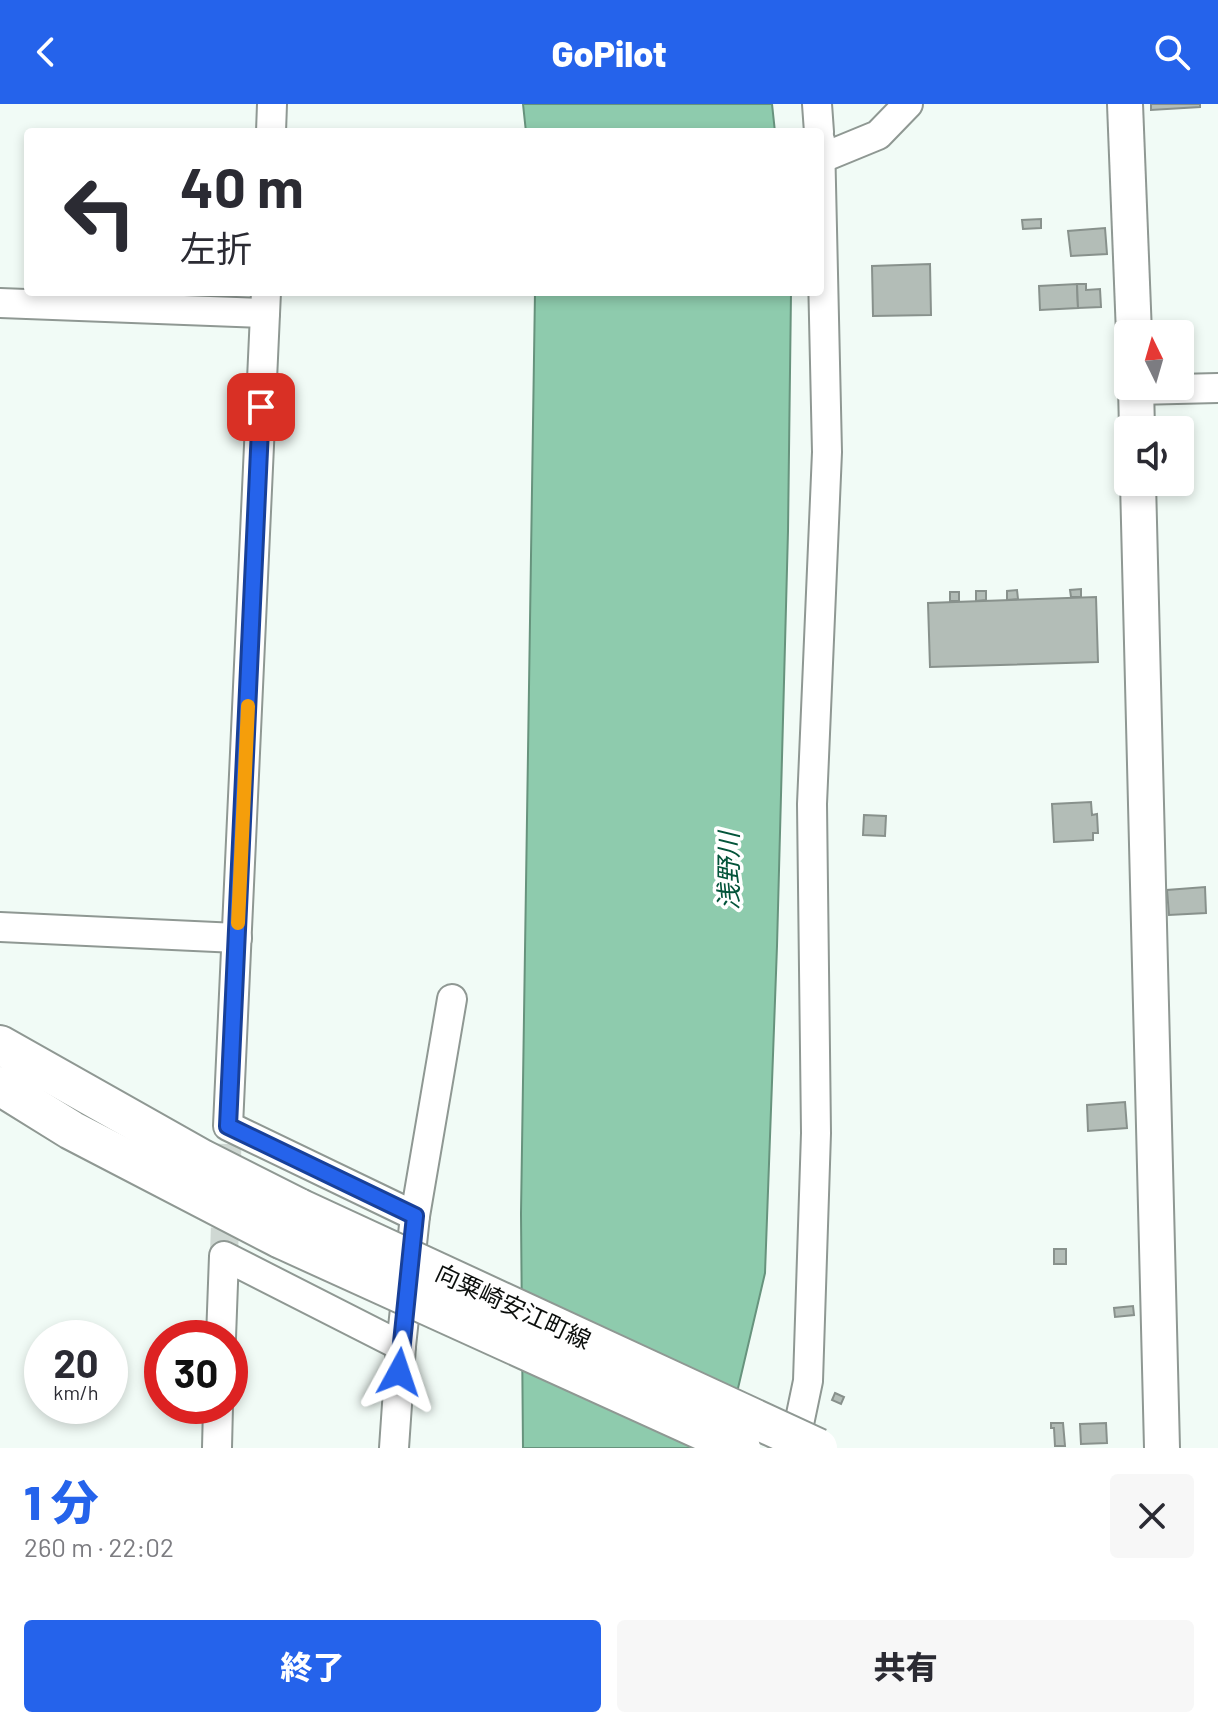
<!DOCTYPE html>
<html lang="ja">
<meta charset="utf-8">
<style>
:root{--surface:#fff;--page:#f7f7f7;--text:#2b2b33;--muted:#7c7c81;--accent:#2563eb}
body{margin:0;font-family:Barlow,"Noto Sans JP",sans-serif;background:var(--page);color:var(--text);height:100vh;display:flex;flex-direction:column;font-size:30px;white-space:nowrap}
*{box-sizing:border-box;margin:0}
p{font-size:26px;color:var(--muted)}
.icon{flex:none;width:44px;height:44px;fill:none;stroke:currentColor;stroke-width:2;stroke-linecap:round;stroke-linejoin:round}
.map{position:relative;height:1344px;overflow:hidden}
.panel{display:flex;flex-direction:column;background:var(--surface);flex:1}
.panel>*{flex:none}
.guide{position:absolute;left:24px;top:24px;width:800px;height:168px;border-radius:8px;box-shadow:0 4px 12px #0003;background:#fff;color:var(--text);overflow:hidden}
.needle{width:52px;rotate:355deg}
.tools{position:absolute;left:1114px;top:216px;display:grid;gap:16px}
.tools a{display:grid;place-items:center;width:80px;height:80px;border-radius:8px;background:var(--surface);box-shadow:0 4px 12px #0003;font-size:40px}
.speed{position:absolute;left:24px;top:1216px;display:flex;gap:16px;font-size:40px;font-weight:700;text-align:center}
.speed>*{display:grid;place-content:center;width:104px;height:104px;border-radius:50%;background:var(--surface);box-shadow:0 4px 12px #0003;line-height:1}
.speed small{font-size:20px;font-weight:400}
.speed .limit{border:12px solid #d22;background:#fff;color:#111}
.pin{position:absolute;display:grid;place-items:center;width:68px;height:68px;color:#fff;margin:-34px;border-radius:16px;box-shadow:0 4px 12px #0006}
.me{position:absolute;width:88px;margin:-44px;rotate:5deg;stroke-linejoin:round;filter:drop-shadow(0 0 6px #0008)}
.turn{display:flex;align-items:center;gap:28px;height:168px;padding:0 24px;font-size:36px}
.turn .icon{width:104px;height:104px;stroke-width:2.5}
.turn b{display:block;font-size:56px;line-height:68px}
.round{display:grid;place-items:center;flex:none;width:84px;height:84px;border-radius:8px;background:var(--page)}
.headline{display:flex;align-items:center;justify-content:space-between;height:136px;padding:0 24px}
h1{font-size:48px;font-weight:800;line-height:60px;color:var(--accent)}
.primary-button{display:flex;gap:16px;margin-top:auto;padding:16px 24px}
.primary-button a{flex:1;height:92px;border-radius:8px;background:var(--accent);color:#fff;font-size:32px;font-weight:800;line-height:92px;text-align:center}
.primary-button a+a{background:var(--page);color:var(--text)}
header{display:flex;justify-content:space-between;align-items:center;height:104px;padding:0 24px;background:var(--accent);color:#fff;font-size:36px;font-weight:800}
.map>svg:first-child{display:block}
</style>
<header><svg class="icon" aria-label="back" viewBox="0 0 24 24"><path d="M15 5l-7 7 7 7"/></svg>GoPilot<svg class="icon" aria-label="search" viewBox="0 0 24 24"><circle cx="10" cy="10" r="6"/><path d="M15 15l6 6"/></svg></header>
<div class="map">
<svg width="1218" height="1344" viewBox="0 0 1218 1344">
<rect width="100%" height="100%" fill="#f1fbf6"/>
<!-- water -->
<g fill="#8ecbad" stroke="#67937d" stroke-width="2">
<polygon points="523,0 772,0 775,28 526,28"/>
<polygon points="535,188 791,188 788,427 777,842 765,1169 724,1344 523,1344 521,1110"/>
</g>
<!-- building -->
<g fill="#b3bdb7" stroke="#88918c" stroke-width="2">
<polygon points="1151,0 1200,0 1200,3 1151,6"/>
<polygon points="1041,115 1041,124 1023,125 1022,116"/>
<polygon points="1105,124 1107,150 1071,152 1068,127"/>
<polygon points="930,160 931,211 873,212 872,162"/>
<polygon points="1077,180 1078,204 1040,206 1039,182"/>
<polygon points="1077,180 1086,180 1086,186 1100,185 1101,203 1078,204"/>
<polygon points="1081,485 1081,493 1071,493 1070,486"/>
<polygon points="1017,486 1018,495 1007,496 1007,487"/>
<polygon points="976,487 986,487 986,496 976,497"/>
<rect x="950" y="488" width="9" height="9"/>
<polygon points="1096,493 1098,558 930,563 928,499"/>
<polygon points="1091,698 1092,711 1097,710 1098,729 1093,729 1093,736 1054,738 1052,700"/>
<polygon points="864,711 886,712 885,732 863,731"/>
<polygon points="1205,783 1206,809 1169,811 1167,786"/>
<polygon points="1125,998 1127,1024 1088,1027 1087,1001"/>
<rect x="1054" y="1145" width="12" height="15"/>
<polygon points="1133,1202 1134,1211 1115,1213 1114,1204"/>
<polygon points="835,1289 844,1293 841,1300 832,1296"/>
<polygon points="1051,1319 1063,1319 1065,1342 1055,1342 1054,1324 1051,1324"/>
<polygon points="1106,1319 1107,1339 1081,1340 1080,1320"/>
</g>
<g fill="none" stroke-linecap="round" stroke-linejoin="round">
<!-- minor-tunnel -->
<polyline stroke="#cfd8d3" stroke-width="28" stroke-dasharray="28 14" stroke-linecap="butt" points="224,1152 228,1022"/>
<defs>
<g id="minor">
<polyline points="817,0 819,28"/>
<polyline points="271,28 272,0"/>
<polyline points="822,54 878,31 908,0"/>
<polyline points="266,188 228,1022 415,1112"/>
<polyline points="0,199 265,209"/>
<polyline points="1136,286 1218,284"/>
<polyline points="0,823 237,834"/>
<polyline points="221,1234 224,1152 401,1242"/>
<polyline points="217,1344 218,1302"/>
<polyline points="394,1344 401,1242 415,1112 452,895"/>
<polyline points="794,1344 808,1277 816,1029 812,700 827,348 820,36"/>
</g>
<g id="tertiary">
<polyline points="1125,0 1134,230"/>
<polyline points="1136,282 1137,326"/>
<polyline points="1138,378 1162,1344"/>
</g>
<g id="secondary">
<polyline points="0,941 202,1055 299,1104"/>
<polyline points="0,982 71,1026 281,1135"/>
</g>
</defs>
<!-- minor casing -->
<use href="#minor" stroke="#8f9893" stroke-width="32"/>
<!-- tertiary casing -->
<use href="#tertiary" stroke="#8f9893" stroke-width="38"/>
<!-- secondary casing -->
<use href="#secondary" stroke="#8f9893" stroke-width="42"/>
<!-- minor -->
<use href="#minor" stroke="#fff" stroke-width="28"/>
<!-- tertiary -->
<use href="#tertiary" stroke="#fff" stroke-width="34"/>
<!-- secondary -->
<use href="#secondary" stroke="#fff" stroke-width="38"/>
<defs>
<g id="secondary-bridge">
<polyline points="299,1104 818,1344"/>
<polyline points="281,1135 741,1344"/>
</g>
</defs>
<!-- secondary-bridge casing -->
<use href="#secondary-bridge" stroke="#8f9893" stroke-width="42" stroke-linecap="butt"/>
<!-- secondary-bridge -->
<use href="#secondary-bridge" stroke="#fff" stroke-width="38"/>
</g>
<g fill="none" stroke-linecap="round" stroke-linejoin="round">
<defs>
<polyline id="route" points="261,303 228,1022 415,1112 399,1268"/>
</defs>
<!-- route casing -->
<use href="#route" stroke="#184099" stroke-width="20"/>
<!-- route -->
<use href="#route" stroke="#2563eb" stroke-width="14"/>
<!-- slow -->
<polyline stroke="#f59e0b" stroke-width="14" points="238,819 248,602"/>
</g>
<g text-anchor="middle" stroke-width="7" stroke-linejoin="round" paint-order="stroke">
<!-- street labels -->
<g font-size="24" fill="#0c0f0d" stroke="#fff">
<text transform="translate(513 1203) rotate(25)" y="8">向粟崎安江町線</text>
</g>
<!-- water labels -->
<g font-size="26" font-style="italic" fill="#03543a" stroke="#fff">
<text transform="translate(729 767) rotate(-90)" y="9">浅野川</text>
</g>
</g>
</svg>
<div class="tools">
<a><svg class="needle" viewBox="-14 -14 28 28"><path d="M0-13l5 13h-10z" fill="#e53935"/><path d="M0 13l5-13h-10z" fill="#7c7c81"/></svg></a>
<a><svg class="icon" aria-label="sound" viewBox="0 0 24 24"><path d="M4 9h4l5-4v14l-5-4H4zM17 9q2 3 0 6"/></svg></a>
</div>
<div class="speed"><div>20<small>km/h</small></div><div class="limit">30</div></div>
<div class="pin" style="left:261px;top:303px;background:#d93025"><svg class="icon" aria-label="arrive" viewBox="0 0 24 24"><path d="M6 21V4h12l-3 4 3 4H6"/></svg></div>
<svg class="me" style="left:399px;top:1268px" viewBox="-20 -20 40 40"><path d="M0-17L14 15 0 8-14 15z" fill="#2563eb" stroke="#fff" stroke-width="4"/></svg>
<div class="guide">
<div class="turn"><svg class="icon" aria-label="left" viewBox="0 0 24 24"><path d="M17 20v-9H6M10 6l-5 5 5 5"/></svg><div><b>40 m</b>左折</div></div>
</div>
</div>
<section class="panel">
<div class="headline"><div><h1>1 分</h1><p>260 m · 22:02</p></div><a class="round"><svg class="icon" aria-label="close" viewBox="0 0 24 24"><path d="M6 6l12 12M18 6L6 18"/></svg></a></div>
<div class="primary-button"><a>終了</a><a>共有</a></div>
</section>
